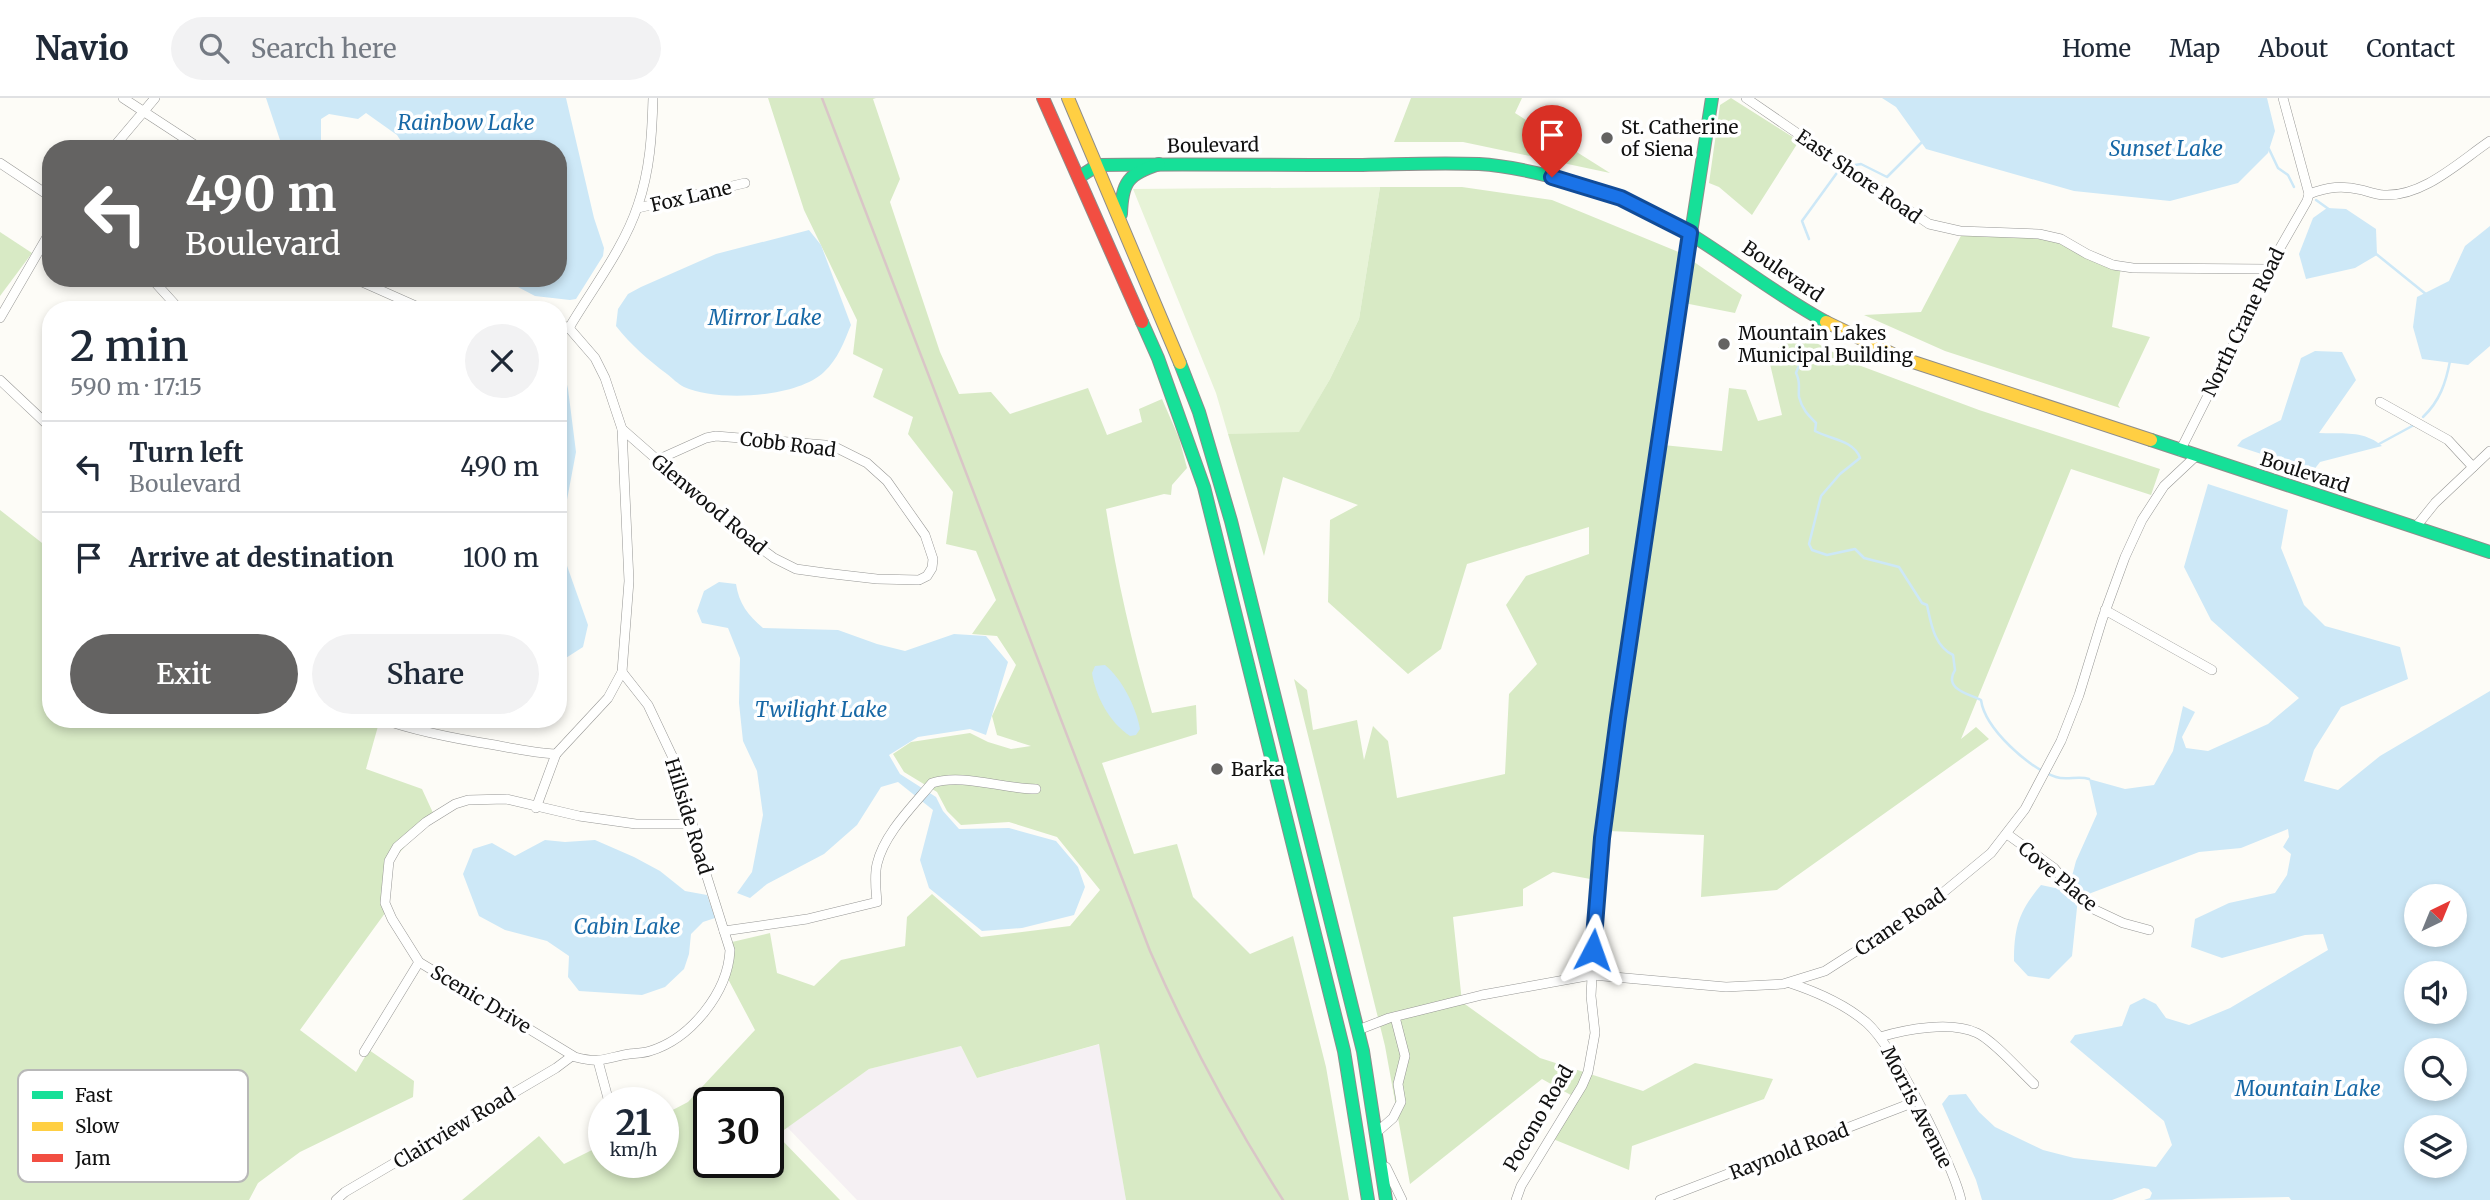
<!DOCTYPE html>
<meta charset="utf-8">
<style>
:root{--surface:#fff;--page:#f2f2f3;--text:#1f2937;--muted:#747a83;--line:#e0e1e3;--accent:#646362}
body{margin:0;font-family:Merriweather,serif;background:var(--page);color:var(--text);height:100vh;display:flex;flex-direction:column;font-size:26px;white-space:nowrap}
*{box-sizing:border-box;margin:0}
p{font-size:23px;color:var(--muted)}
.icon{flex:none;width:38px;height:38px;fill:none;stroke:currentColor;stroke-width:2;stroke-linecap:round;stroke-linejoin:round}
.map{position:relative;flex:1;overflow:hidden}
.panel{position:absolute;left:42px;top:203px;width:525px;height:427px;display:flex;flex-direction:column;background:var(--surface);border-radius:28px;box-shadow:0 4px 10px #0003}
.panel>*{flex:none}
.banner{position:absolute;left:42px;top:42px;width:525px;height:147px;border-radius:28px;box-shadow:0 4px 10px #0003;background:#646362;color:#fff;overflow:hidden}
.needle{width:46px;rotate:43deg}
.tools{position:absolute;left:2404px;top:786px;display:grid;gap:14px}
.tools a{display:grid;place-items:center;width:63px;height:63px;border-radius:50%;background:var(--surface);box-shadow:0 4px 10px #0003;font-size:35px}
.speed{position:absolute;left:588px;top:989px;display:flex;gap:14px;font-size:35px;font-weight:700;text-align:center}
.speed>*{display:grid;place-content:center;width:91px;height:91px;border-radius:50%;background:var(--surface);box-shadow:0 4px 10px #0003;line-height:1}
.speed small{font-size:18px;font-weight:400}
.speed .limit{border:4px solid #111;border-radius:10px;background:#fff;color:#111}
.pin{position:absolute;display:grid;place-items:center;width:60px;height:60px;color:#fff;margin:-72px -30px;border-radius:50% 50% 50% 0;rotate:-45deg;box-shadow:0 0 7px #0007}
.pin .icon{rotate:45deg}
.me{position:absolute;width:77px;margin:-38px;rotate:4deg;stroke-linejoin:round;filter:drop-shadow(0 0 5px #0008)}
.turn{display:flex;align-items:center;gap:24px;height:147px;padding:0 28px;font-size:32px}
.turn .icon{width:91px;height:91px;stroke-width:2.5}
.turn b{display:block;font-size:49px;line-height:60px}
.round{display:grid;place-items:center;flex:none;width:74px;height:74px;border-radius:37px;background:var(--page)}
.summary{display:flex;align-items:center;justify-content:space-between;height:119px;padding:0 28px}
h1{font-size:42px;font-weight:600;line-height:52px}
.primary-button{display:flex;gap:14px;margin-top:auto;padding:14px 28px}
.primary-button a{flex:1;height:80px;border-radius:42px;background:var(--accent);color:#fff;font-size:28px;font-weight:600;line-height:80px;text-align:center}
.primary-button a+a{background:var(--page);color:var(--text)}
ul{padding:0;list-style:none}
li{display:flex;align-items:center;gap:21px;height:91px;padding:0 28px;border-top:2px solid var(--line)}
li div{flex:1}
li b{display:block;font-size:26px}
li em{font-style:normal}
header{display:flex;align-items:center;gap:42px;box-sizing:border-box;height:98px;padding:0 35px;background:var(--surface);border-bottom:2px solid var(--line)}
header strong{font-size:33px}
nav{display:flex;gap:38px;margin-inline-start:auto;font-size:24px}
.search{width:490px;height:63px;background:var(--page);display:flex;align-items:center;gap:18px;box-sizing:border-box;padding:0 24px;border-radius:38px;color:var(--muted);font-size:26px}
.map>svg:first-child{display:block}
</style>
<header>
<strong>Navio</strong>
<div class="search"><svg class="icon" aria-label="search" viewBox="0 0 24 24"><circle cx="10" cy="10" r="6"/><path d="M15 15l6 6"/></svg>Search here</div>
<nav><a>Home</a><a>Map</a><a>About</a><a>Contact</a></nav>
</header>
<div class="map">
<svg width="2490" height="1102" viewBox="0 0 2490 1102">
<rect width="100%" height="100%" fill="#fdfcf7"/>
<!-- industrial -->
<polygon fill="#f5f0f3" points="1100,946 1126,1102 857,1102 787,1029 869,971 961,948 977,980"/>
<!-- green -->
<polygon fill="#e7f3d7" points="1380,89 1359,221 1330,281 1299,335 1228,336 1216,295 1133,91"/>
<!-- forest -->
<g fill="#d8eac5" fill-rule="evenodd">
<path d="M 768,0 L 876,0 L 873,1 L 900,81 L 890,104 L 940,254 L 959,296 L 991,294 L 1010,316 L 1088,290 L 1107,337 L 1142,324 L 1139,311 L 1162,301 L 1179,340 L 1187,370 L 1172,387 L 1171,397 L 1164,396 L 1106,411 C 1117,481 1132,547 1152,615 L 1196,607 L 1197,636 L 1102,665 L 1134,756 L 1177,746 L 1193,799 L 1250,856 L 1293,838 L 1326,969 L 1349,1102 L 1126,1102 L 1099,946 L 977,980 L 961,948 L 869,971 L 777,1037 L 840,1102 L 462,1102 L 539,1038 L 564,1066 L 604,1046 L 604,1064 L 663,1064 L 663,1017 L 688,1004 L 755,932 L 727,879 L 732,844 L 770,835 L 777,875 L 814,888 L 841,862 L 905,848 L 907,819 L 932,796 L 981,839 L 1070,828 L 1100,792 L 1057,739 L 1009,724 L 961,727 L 947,713 L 937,694 L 904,674 L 893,656 L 911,644 L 970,635 L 988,644 L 1011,651 L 1031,648 L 997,637 L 992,618 L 1016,567 L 997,538 L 972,536 L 996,502 L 976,453 L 946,446 L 953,394 L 908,336 L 913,319 L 873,299 L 883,271 L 853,256 L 857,222 L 804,112 ZM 709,1004 L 768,1004 L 768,1064 L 709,1064 Z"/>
<polygon points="1411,0 1522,0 1515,15 1610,75 1463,44 1394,44"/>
<polygon points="1731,0 1799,43 1752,117 1719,89 1709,85 1720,7"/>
<polygon points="1380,89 1462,89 1552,102 1681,155 1742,197 1735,215 1684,205 1663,347 1722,353 1729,290 1746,292 1758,323 1782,317 1770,266 1789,230 1853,265 1979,312 2160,371 2151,397 2071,371 1961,641 1976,629 1989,641 1777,792 1701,799 1704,737 1608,733 1601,783 1553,774 1523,791 1523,808 1453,819 1462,904 1540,960 1643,993 1695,965 1773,981 1764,1001 1632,1048 1629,1072 1553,1041 1578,1001 1542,981 1410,1086 1385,948 1294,581 1307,592 1313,632 1357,622 1364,662 1373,628 1388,643 1397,700 1505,676 1509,596 1537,566 1506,507 1526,478 1589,456 1589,429 1467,466 1441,551 1408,576 1328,504 1330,422 1358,407 1283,379 1264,458 1228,336 1299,334 1330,281 1359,221"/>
<polygon points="1964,132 2050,140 2121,169 2112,229 2150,239 2118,307 2120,310 1945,253 1864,217 1921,214"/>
<polygon points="0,134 32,155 0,198"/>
<polygon points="0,412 51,452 51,621 380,621 366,671 422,691 434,717 389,766 388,811 300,932 356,974 369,952 414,983 413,999 300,1054 258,1085 249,1102 0,1102"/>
</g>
<!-- water -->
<g fill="#cde8f7" fill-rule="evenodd">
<polygon points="266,0 566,0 594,120 604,150 603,158 576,201 570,202 535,198 501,180 558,180 558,51 406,51 397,37 366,15 358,21 329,16 321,21 321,51 293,51 286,44 280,42"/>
<polygon points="1882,0 2267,0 2275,33 2268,55 2238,85 2170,103 2074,93 1926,51 1896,9"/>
<polygon points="2327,110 2346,111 2376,131 2377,157 2355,170 2306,181 2299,156 2313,120"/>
<polygon points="2490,128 2490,248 2468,267 2422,261 2413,229 2417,199 2449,183 2465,148"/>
<path d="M 809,132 L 821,147 L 851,227 C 844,244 838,261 824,274 C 797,300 717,304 684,289 C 678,286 672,280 667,276 C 647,261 631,247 616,228 L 618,211 L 628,196 L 641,189 L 716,156 Z"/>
<path d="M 2315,253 L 2342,254 L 2356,282 L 2319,335 C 2342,336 2364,332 2382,348 L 2320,364 L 2313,373 L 2237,348 L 2242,342 L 2281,322 L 2301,260 Z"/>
<polygon points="558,268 563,270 568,291 576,354 563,423 566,465 588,527 583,549 558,565"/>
<path d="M 2208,386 L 2288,412 L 2281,450 L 2304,507 L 2325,528 L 2400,549 L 2408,581 L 2341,609 L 2314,652 L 2304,683 L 2338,692 L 2380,658 L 2490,593 L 2490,1102 L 2291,1102 L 2289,1099 L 2144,1102 L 2150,1100 L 2152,1095 L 2149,1091 L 2144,1090 L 2112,1102 L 1982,1102 L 1976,1082 L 1942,1006 L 1949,997 L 1966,996 L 1979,1014 L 1995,1029 L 2043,1052 L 2074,1060 L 2156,1069 L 2172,1047 L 2164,1023 L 2070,944 L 2075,937 L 2122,928 L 2130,907 L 2144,900 L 2156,906 L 2166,920 L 2189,927 L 2230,910 L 2328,852 L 2323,836 L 2305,837 L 2222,860 L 2191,849 L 2195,821 L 2229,805 L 2275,795 L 2287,777 L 2291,756 L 2283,749 L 2289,739 L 2288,731 L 2241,750 L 2199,754 L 2078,800 L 2072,858 L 2049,881 L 2028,878 L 2014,863 C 2014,829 2019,813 2041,787 L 2055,790 L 2071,782 L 2076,763 L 2097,716 L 2089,681 L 2125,691 L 2154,687 L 2173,653 L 2183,608 L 2195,614 L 2182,639 L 2186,650 L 2208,653 L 2268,626 L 2299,600 L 2211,522 L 2184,469 ZM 2417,798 L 2455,798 L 2455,836 L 2417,836 ZM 2417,875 L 2455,875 L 2455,914 L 2417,914 ZM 2417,952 L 2455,952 L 2455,990 L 2417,990 ZM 2417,1029 L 2455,1029 L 2455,1068 L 2417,1068 Z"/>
<path d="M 719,484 L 736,486 C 739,506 748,517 763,530 L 838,532 L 877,546 L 905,553 L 954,536 L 986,538 L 1008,564 L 986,637 L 970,631 L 918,639 L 889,657 L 900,676 L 936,699 L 943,713 L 959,731 L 1009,730 L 1056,743 L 1078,769 L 1085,789 L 1074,817 L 1022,830 L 982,833 L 929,790 L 920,762 L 933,712 L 898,684 L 881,689 L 857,727 L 824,756 L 767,786 L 750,800 L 737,795 L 752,774 L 763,717 L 757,673 L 743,643 L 739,605 L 740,560 L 728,530 L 702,525 L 697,513 L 704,493 Z"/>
<path d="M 1105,567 C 1122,581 1136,609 1140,631 L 1136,637 L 1130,638 C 1109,624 1096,599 1092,575 L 1095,568 Z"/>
<polygon points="545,742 565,744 595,742 634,759 660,773 685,793 707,797 715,820 703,824 691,836 689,856 684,871 665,889 642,897 579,893 568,879 569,858 547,843 505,832 479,818 463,776 473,751 492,745 515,758"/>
</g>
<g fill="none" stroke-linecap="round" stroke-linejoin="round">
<!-- stream -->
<g stroke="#cde8f7" stroke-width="2.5">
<polyline points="2269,51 2278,70 2288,77 2294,89"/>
<polyline points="1855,67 1861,66 1887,79 1923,43"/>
<polyline points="2316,102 2330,112"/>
<polyline points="1809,141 1802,123 1839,72"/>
<polyline points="2375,155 2427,197"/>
<path d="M 1801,240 L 1799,249 C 1805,260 1800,264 1796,275 C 1801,284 1798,290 1799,299 C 1802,311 1808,317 1816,325 L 1815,333 C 1829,341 1854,342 1860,360 L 1840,376 L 1821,398 L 1809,446 L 1812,452 L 1827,457 L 1855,451 L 1864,460 L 1899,469 L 1922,505 L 1927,507 C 1931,525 1934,548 1953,557 L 1955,572 C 1943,591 1969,596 1981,602 C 1985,631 2029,670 2056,679 C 2067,683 2078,677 2089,681"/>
<path d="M 2423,319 C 2440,303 2446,284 2450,263"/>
<polyline points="2379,346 2414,327"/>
</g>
<defs>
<g id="street">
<polyline points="123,0 201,51"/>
<polyline points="1746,0 1929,126 1960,133 2039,136 2061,141 2087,156 2113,167 2133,170 2268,171"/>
<polyline points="2283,0 2309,96"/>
<polyline points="112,51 155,0"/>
<polyline points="0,65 51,99"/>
<path d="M 2309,96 C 2328,89 2342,87 2362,92 C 2369,94 2377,97 2384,97 C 2423,99 2459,64 2490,43"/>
<polyline points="638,110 745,85"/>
<polyline points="151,180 180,212"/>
<polyline points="353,180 425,212"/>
<polyline points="486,212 501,208 518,212"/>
<polyline points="0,220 51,132"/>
<polyline points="558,226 569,230"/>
<path d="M 569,230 C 592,191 624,150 638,107 C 650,72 652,37 653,0"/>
<polyline points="0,282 51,330"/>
<polyline points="2380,304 2448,342 2473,369"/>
<polyline points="622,331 743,437 774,460 796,471 825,475 877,481 919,482 927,478 932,470 933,461 925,437 887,383 867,365 837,350 825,347 716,338 706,340 657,362"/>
<polyline points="2180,353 2253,208 2268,171 2307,103 2309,96"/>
<polyline points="2415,430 2435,405 2490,353"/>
<polyline points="2105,512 2212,572"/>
<path d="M 622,574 L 648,607 L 675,664 L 701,760 L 730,852 C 728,895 690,941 650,953 C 641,956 631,955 623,957 C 601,962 598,965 575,959 L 419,864 L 392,821 L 385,805 L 389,763 L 397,749 L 426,724 L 455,706 L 468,702 L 506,701 L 579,718 L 636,726 L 693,726"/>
<path d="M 382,621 C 418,634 457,641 495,647 C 515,651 535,655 556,656 L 608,600 L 622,574 L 629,483 L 622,331 L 605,280 L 595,260 L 569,230"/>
<polyline points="536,710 556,656"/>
<polyline points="2007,736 2054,770 2080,802 2089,809 2123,825 2149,832"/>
<path d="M 724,833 L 807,821 L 877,804 C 876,792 874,779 877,766 C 884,736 912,709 932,685 C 962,675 1003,691 1036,691"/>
<path d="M 1790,885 C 1817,894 1845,906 1867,925 C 1894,949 1953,1066 1961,1102"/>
<polyline points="1358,932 1389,920 1482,897 1592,877 1726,889 1783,886 1825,873 1928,807 1991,755 2025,711 2061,643 2079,597 2102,522 2125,459 2142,422 2164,388 2196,358"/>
<path d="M 1880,939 C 1907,931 1951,923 1977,935 C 1994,943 2019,972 2034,986"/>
<polyline points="364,954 419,864"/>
<polyline points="598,963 609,1004"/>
<polyline points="1377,1034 1393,1020 1401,1004 1398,986 1405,958 1395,919"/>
<polyline points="1386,1069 1402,1102"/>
<polyline points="336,1102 345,1094 556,970 572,958"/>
<polyline points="1516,1102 1521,1088 1582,988 1588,974 1595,935 1591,898 1596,802 1617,620 1691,135"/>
<polyline points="1660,1102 1917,1003"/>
</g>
<g id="fast">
<path d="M 1079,79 L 1098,67 C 1179,66 1260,67 1341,67 C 1387,67 1433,64 1479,66 C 1518,68 1586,86 1623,101 C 1697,131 1756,186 1826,224"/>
<path d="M 1121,116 C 1122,84 1128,76 1159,66"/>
<polyline points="1691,135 1712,0"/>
<polyline points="1142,224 1158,260 1204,389 1344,953 1368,1102"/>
<polyline points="1180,265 1199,314 1231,423 1363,953 1386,1102"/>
<polyline points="2151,342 2490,454"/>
</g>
<g id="slow">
<polyline points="1068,0 1180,265"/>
<polyline points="1826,224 1901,260 2151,342"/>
</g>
<polyline id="jam" points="1043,0 1142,224"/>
</defs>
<!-- street casing -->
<use href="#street" stroke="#979795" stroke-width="10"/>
<!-- fast casing -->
<use href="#fast" stroke="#8e8d8b" stroke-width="14"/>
<!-- slow casing -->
<use href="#slow" stroke="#8e8d8b" stroke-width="14"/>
<!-- jam casing -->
<use href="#jam" stroke="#8e8d8b" stroke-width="14"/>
<!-- street -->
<use href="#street" stroke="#fffffe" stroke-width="9"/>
<!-- fast -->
<use href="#fast" stroke="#16e098" stroke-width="12"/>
<!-- slow -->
<use href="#slow" stroke="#ffcf43" stroke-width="12"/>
<!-- jam -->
<use href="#jam" stroke="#f24e42" stroke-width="12"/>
<!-- rail -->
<path stroke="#d9c6c7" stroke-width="2.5" d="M 822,0 L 1150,853 C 1188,940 1232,1022 1283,1102"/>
</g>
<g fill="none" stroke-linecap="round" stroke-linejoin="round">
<defs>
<polyline id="route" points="1552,79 1621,100 1690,135 1618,620 1602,740 1593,852"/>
</defs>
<!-- route casing -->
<use href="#route" stroke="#114b97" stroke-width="18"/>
<!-- route -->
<use href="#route" stroke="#1a73e8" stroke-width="12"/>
</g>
<!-- markers -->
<g fill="#646362" stroke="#fff" stroke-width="2.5">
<circle cx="1607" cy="40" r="7"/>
<circle cx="1724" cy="246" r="7"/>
<circle cx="1217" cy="671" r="7"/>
</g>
<g text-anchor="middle" stroke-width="7" stroke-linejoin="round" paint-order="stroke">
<!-- poi labels -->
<g font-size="19" fill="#111" stroke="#fff" text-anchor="start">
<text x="1621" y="36">St. Catherine<tspan x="1621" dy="22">of Siena</tspan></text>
<text x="1738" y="242">Mountain Lakes<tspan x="1738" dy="22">Municipal Building</tspan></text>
<text x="1231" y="678">Barka</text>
</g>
<!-- street labels -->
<g font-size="19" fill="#111" stroke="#fff">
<text transform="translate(1213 47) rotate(-1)" y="7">Boulevard</text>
<text transform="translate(1859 78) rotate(35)" y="7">East Shore Road</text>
<text transform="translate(691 98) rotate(-13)" y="7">Fox Lane</text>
<text transform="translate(1783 173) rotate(34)" y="7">Boulevard</text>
<text transform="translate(2243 224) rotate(-64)" y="7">North Crane Road</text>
<text transform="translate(788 346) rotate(7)" y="7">Cobb Road</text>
<text transform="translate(2305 374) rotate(18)" y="7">Boulevard</text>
<text transform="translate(709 406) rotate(40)" y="7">Glenwood Road</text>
<text transform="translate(689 718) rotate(73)" y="7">Hillside Road</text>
<text transform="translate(2058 778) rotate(40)" y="7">Cove Place</text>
<text transform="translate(1900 824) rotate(-34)" y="7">Crane Road</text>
<text transform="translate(481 901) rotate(31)" y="7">Scenic Drive</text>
<text transform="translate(1917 1009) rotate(63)" y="7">Morris Avenue</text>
<text transform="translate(1538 1020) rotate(-60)" y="7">Pocono Road</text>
<text transform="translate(454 1030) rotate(-31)" y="7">Clairview Road</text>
<text transform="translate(1789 1053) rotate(-21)" y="7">Raynold Road</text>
</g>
<!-- water labels -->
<g font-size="21" font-style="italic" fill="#1768a6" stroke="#fff">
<text x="466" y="32">Rainbow Lake</text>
<text x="2166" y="58">Sunset Lake</text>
<text x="765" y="227">Mirror Lake</text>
<text x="821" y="619">Twilight Lake</text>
<text x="627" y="836">Cabin Lake</text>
<text x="2308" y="998">Mountain Lake</text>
</g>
</g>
<!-- legend -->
<rect x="18" y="972" width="230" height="112" rx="10" fill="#fff" stroke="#b8b8b8" stroke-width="2"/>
<rect x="32" y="993" width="31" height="8" fill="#16e098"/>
<rect x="32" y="1024" width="31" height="9" fill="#ffcf43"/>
<rect x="32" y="1056" width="31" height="8" fill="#f24e42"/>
<g font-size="19" fill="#111">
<text x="75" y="1004">Fast</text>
<text x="75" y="1035">Slow</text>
<text x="75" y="1067">Jam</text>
</g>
</svg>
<div class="tools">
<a><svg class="needle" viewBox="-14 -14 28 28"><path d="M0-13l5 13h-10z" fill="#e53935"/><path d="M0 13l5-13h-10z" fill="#747a83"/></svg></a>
<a><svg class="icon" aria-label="sound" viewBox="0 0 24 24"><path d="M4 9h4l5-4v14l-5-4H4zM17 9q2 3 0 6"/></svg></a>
<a><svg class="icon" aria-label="search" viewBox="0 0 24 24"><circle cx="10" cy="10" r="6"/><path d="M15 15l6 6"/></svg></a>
<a><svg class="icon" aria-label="layers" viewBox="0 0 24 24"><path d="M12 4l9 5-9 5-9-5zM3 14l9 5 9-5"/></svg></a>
</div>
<div class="speed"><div>21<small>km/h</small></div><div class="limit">30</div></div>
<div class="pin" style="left:1552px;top:79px;background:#d93025"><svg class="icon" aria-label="arrive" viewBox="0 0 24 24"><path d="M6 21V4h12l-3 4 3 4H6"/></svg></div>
<svg class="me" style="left:1593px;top:852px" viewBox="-20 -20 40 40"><path d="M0-17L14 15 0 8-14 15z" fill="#1a73e8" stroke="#fff" stroke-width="4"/></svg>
<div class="banner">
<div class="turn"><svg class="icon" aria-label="left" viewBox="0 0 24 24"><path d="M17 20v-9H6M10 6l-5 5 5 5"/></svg><div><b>490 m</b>Boulevard</div></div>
</div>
<section class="panel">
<div class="summary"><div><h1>2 min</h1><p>590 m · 17:15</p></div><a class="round"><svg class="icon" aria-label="close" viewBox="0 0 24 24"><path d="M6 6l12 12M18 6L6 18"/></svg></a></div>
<ul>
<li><svg class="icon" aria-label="left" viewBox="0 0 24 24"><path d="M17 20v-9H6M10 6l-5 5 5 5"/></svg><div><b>Turn left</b><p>Boulevard</p></div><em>490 m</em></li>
<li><svg class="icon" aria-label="arrive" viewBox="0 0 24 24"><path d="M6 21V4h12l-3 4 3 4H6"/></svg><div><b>Arrive at destination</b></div><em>100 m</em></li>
</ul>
<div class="primary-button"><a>Exit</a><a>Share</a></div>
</section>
</div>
